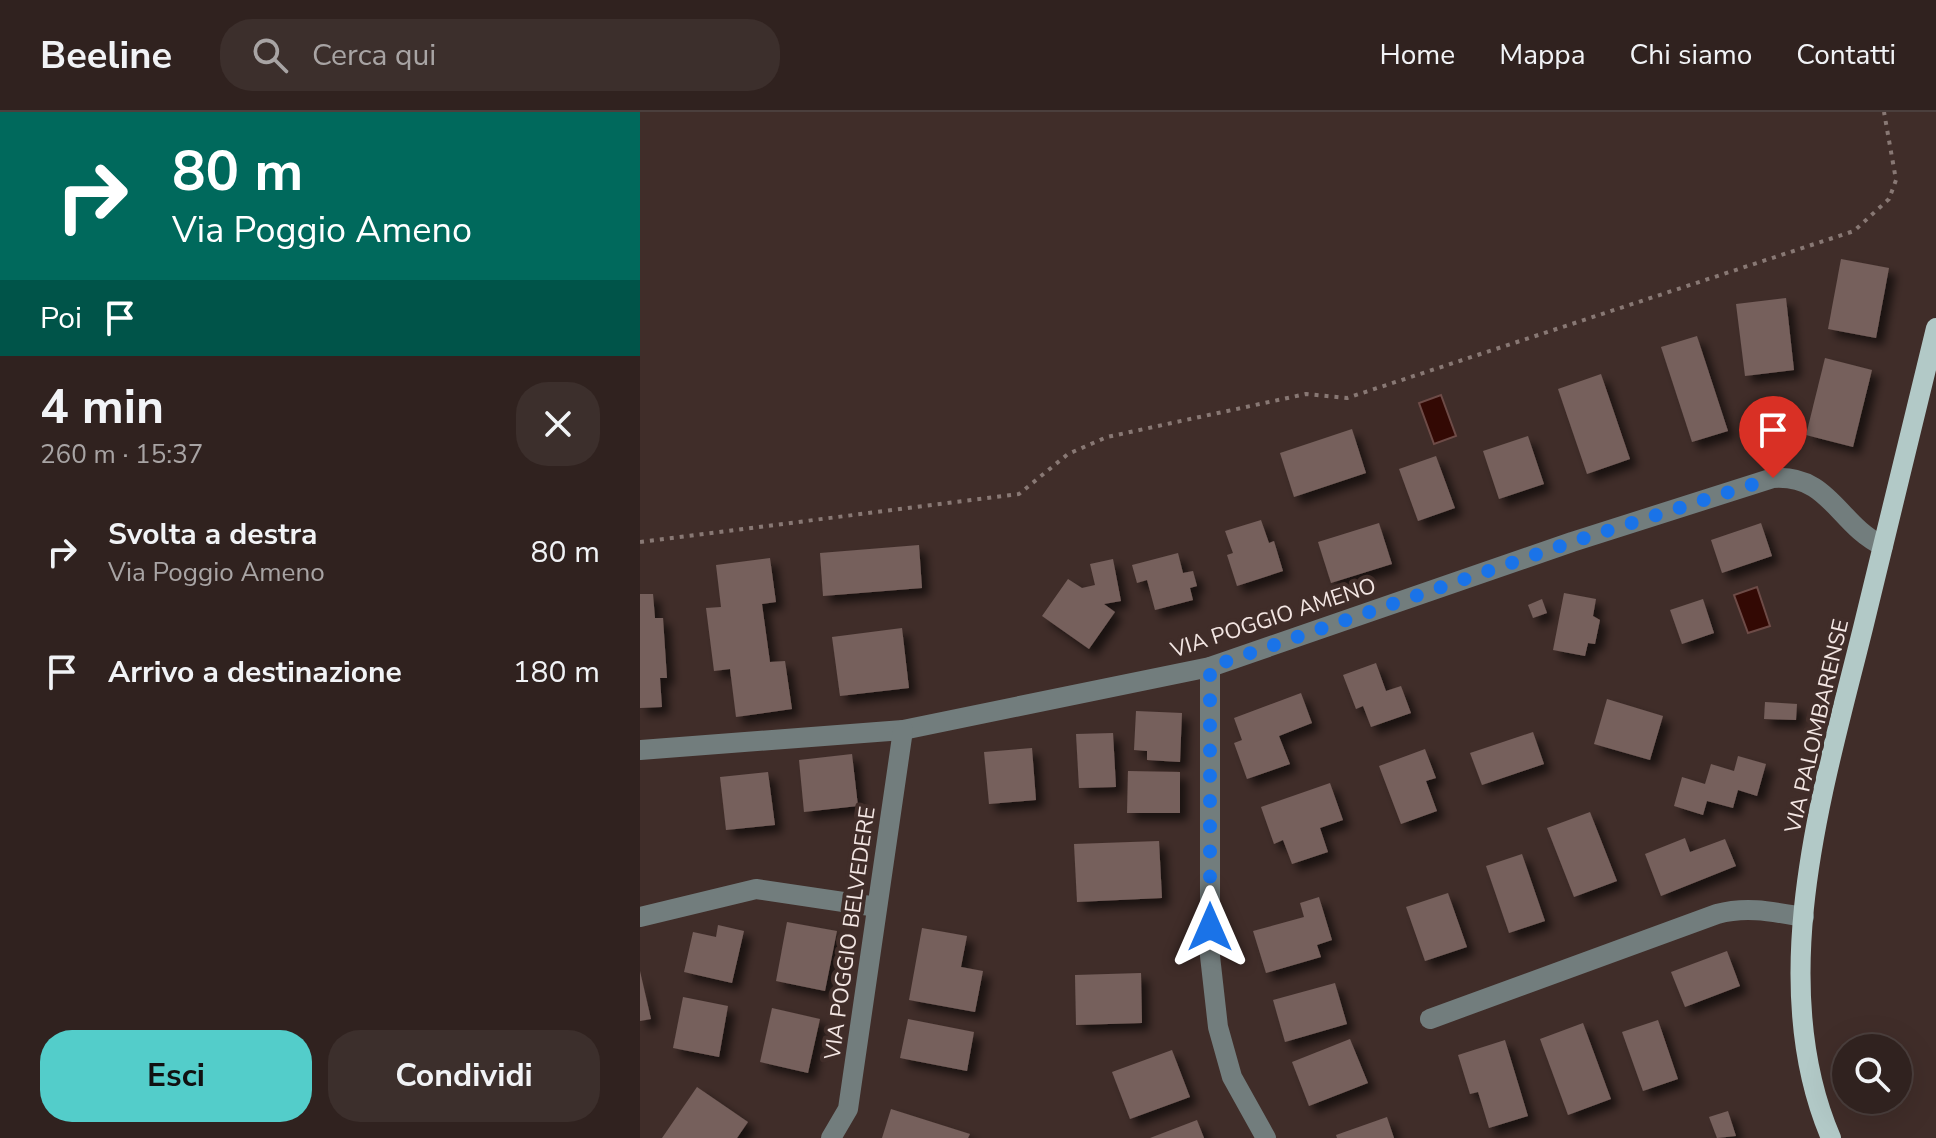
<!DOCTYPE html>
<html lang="it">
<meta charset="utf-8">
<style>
:root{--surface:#30221f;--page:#3c2f2c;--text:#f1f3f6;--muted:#a8a4a4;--line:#4b3f3d;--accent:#53cdca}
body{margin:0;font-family:"Nunito Sans",sans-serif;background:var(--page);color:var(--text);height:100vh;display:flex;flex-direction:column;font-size:30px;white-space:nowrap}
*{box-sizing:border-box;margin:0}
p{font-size:26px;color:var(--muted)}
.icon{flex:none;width:44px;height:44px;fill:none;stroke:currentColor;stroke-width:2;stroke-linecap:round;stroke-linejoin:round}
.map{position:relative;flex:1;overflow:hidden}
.panel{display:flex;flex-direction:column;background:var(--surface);width:640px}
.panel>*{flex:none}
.top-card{background:#00695c;color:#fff;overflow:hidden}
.fabs{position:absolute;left:1192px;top:922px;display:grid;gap:16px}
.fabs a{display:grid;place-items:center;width:80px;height:80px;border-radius:50%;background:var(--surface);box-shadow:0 8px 32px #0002,0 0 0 2px var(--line);font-size:40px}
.pin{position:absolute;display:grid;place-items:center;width:68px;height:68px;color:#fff;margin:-82px -34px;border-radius:50% 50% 50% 0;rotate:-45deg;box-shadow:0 0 8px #0007}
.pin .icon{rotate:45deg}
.me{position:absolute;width:88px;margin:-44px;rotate:0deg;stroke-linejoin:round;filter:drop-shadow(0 0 6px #0008)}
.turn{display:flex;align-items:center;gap:28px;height:168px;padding:0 40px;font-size:36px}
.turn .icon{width:104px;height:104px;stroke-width:2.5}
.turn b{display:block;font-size:56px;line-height:68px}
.then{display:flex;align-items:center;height:76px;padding:0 40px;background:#0003;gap:16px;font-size:30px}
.round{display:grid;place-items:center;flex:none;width:84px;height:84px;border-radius:32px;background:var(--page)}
.summary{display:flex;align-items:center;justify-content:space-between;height:136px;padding:0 40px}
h1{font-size:48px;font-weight:700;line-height:60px}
.action{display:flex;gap:16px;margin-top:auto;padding:16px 40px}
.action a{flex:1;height:92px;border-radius:32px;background:var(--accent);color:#111;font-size:32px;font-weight:700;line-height:92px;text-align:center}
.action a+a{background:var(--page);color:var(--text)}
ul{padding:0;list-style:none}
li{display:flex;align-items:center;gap:24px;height:120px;padding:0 40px}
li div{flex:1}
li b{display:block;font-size:30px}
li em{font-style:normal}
header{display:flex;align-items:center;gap:48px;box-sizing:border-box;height:112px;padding:0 40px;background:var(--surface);border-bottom:2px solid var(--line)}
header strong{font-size:38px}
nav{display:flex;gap:44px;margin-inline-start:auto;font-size:28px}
.search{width:560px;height:72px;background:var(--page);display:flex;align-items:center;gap:20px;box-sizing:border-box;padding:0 28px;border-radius:32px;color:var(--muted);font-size:30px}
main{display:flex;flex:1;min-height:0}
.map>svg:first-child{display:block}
</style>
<header>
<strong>Beeline</strong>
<div class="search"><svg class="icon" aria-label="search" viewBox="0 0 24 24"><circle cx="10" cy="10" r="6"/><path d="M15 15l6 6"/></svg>Cerca qui</div>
<nav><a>Home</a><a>Mappa</a><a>Chi siamo</a><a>Contatti</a></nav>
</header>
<main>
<section class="panel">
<div class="top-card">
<div class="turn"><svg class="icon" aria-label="right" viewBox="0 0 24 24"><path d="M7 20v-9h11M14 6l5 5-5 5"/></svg><div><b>80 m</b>Via Poggio Ameno</div></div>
<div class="then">Poi<svg class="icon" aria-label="arrive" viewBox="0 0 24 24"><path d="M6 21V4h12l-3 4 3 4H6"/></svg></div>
</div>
<div class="summary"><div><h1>4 min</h1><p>260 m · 15:37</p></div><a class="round"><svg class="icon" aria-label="close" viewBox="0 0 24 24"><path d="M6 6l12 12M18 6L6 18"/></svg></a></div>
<ul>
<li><svg class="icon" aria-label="right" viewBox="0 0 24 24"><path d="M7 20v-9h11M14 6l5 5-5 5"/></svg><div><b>Svolta a destra</b><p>Via Poggio Ameno</p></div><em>80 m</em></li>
<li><svg class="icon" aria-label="arrive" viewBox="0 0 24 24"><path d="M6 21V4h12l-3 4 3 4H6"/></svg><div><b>Arrivo a destinazione</b></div><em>180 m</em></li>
</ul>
<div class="action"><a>Esci</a><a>Condividi</a></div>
</section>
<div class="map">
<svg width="1296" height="1026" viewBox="0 0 1296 1026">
<defs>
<filter id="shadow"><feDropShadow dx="7" dy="7" stdDeviation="4" flood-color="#0009"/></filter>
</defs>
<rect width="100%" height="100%" fill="#402d29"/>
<!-- water -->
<g fill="#330904" stroke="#6d4b47" stroke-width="2">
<polygon points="801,283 816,324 794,332 779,291"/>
<polygon points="1117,475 1130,514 1108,521 1094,483"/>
</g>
<!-- building -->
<g fill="#76605c" filter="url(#shadow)">
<polygon points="1201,147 1249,156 1236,226 1188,217"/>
<polygon points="1146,186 1154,258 1105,264 1096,192"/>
<polygon points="1057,224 1088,319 1052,330 1021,235"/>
<polygon points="1185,246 1232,258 1213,335 1166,323"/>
<polygon points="961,262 990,347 947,362 918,277"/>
<polygon points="712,317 726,361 654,385 640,341"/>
<polygon points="888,324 904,372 859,387 843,339"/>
<polygon points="796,344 815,396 778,409 759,357"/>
<polygon points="621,408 629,431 634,429 643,459 597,474 587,443 593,441 585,419"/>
<polygon points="739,411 752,452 691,471 678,430"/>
<polygon points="1121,411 1132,444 1082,461 1071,428"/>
<polygon points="279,433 282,476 183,484 180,441"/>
<polygon points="538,441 543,461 553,459 557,474 550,476 553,488 515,498 507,468 497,471 492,453"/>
<polygon points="130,446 136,490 122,492 130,550 145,549 152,597 96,605 90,557 74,559 66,496 81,495 76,453"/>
<polygon points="473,447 481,489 464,492 475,500 449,537 402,504 428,467 442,476 455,473 450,452"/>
<polygon points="924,481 956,487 953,504 960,508 955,532 948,531 945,544 913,538"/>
<polygon points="0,482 13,482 15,506 23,506 27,566 20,566 22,595 0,596"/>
<polygon points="902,487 907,501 893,506 888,493"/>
<polygon points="1063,487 1074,521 1042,532 1030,498"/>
<polygon points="262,516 269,576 200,584 192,525"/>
<polygon points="736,551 746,579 761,574 771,601 731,615 723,594 716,597 703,563"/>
<polygon points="661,581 672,611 639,624 650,652 607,667 594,631 602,628 594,606"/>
<polygon points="967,587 1023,604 1010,648 954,632"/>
<polygon points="1125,590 1157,592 1156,608 1124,607"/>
<polygon points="496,599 542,601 540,650 507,648 507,639 494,638"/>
<polygon points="893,620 904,652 842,673 830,641"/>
<polygon points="473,621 476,675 439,676 436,622"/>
<polygon points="392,636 396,688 349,692 344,640"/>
<polygon points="785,637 796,666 786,669 797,699 761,712 739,654"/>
<polygon points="212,642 218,694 164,700 159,648"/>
<polygon points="1098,644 1126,652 1117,684 1098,678 1093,696 1067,689 1063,703 1034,694 1042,665 1065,672 1071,652 1094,659"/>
<polygon points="488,659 540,660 540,701 487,701"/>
<polygon points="128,660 135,713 86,718 80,665"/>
<polygon points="690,671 703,708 680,716 688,740 652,752 643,728 634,732 621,695"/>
<polygon points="950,700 977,769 934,785 907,716"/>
<polygon points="1045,726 1050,740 1085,727 1096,754 1021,784 1005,742"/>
<polygon points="519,729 522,786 437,790 434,732"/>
<polygon points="882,742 905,809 869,821 846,754"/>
<polygon points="808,781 827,835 785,849 766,795"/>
<polygon points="679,785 692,828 677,833 681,845 626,861 613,819 664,805 660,791"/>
<polygon points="147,810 197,819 185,879 136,869"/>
<polygon points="78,813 104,819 92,871 44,860 53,820 76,825"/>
<polygon points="282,816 327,824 321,855 343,859 335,900 269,888"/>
<polygon points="1087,839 1100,874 1045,895 1031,860"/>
<polygon points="0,859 11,907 0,909"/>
<polygon points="501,861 502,911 436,913 435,863"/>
<polygon points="695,871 707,912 645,930 633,888"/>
<polygon points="43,885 88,894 79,945 33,936"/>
<polygon points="132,896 180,907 168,961 120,950"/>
<polygon points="268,907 334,920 327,959 260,946"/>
<polygon points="1018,908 1038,967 1003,979 982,920"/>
<polygon points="943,911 971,987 928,1003 900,927"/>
<polygon points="710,927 728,971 669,994 652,950"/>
<polygon points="865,928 888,1004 849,1016 838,980 830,982 818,943"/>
<polygon points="532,938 550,985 490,1007 472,960"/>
<polygon points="57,975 108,1010 97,1026 22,1026"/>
<polygon points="251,997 330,1022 328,1026 242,1026"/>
<polygon points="1088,999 1096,1024 1077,1026 1069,1005"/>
<polygon points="747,1005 754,1026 697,1026 696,1023"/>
<polygon points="557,1008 564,1026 510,1026"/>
</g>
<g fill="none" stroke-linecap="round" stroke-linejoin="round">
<!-- path -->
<polyline stroke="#887874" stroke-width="4" stroke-dasharray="4 6" stroke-linecap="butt" points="0,430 379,382 428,342 467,325 666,282 707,286 1214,119 1249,87 1256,68 1244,0"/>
<!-- minor -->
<g stroke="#727d7d" stroke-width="20">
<polyline points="570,555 570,844 578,915 592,965 626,1026"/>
<path d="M 0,638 L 263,618 L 570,555 L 932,430 L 1133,366 C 1190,362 1198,413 1243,434"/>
<polyline points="0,805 116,777 237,795"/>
<path d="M 790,907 L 1077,802 C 1107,794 1134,800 1164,805"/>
<polyline points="191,1026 208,997 263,618"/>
</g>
<!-- major -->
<path stroke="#b2c9c7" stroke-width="20" d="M 1191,1026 C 1123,868 1184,674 1223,516 C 1247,416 1272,316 1296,216"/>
</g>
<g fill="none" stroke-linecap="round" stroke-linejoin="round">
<!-- route -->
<polyline stroke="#1a73e8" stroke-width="14" stroke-dasharray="0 25.2" points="570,815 570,555 932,430 1133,366"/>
</g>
<g text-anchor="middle" stroke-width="8" stroke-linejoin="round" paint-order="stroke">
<!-- street labels -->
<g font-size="22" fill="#f3e6e3" stroke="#402d29">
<text transform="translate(633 505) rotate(-18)" y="8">VIA POGGIO AMENO</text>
<text transform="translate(1176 614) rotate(-77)" y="8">VIA PALOMBARENSE</text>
<text transform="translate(209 821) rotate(-82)" y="8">VIA POGGIO BELVEDERE</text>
</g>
</g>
</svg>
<div class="fabs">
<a><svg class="icon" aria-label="search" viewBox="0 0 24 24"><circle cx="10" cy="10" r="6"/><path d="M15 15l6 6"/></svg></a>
</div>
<div class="pin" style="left:1133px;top:366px;background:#d93025"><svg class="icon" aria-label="arrive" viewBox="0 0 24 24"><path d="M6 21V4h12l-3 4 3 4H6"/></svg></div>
<svg class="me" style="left:570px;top:815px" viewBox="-20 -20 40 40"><path d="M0-17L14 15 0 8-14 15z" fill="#1a73e8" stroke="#fff" stroke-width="4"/></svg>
</div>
</main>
